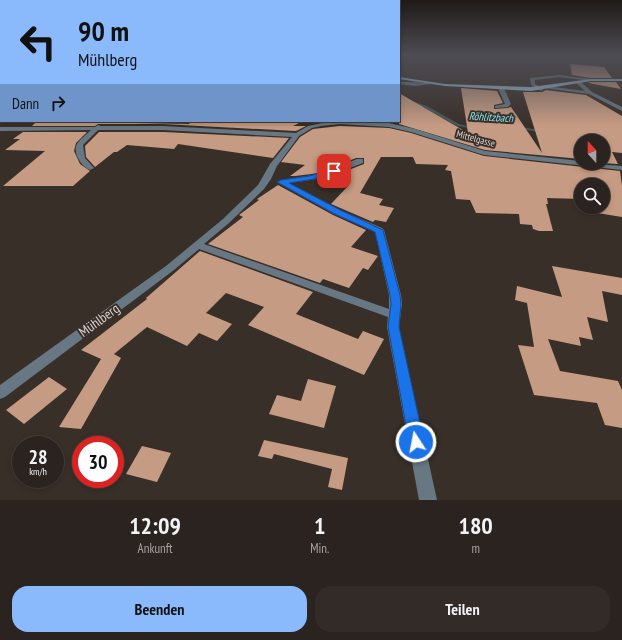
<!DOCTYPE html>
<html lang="de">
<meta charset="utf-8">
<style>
:root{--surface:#2b231f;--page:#332b28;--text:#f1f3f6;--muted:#a6a4a4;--line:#47403d;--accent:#8abafc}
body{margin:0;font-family:"PT Sans Narrow",sans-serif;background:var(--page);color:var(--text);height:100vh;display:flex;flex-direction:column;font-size:15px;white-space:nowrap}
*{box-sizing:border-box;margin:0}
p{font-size:13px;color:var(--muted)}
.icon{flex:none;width:22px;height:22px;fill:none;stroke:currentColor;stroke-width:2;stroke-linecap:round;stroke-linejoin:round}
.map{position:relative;height:500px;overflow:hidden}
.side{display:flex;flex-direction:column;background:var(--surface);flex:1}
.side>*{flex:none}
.guide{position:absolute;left:0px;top:0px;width:400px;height:122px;box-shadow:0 2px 6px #0003,0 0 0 1px var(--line);background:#8abafc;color:#111;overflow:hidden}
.needle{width:26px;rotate:339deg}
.fabs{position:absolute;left:574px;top:134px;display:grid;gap:8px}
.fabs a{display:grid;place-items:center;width:36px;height:36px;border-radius:50%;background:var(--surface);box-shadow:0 2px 6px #0003,0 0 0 1px var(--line);font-size:20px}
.speed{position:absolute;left:12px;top:436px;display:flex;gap:8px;font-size:20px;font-weight:700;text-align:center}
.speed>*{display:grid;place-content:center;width:52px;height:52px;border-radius:50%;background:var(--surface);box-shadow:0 2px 6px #0003,0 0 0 1px var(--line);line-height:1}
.speed small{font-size:10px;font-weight:400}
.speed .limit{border:6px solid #d22;background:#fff;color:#111}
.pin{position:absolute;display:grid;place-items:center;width:34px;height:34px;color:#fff;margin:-17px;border-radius:8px;box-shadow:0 2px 6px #0006}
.me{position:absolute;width:44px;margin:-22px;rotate:349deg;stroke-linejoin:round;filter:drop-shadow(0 0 3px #0008)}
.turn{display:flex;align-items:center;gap:14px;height:84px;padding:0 12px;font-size:18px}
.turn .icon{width:52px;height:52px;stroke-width:2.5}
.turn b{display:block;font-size:28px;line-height:34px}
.then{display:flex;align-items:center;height:38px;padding:0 12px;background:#0003;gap:8px;font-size:15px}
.eta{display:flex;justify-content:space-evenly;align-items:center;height:68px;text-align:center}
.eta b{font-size:24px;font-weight:700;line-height:28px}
.primary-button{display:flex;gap:8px;margin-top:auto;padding:8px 12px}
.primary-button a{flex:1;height:46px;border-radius:16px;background:var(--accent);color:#111;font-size:16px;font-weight:700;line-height:46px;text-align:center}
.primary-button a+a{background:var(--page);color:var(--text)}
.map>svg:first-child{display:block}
</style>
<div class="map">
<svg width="622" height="500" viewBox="0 0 622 500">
<rect width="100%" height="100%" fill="#392f29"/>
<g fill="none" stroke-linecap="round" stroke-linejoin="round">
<!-- stream -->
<g fill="#44585a" fill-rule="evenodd">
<rect x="0" y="76" width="1" height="2"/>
<polygon points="399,97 427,106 459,124 476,128 474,129 457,126 425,108 399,99"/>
<polygon points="519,127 541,130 543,131 541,132 520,129 518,128"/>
</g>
</g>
<!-- building -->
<g fill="#c69b83">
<polygon points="570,64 604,67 612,78 591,78 572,75"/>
<polygon points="616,82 621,89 588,83 591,82"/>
<polygon points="461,88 497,91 503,103 494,105 494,109 508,108 511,107 542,153 523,92 542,92 546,90 586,95 622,116 622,153 612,152 618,164 602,163 603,163 603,141 581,141 581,159 485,150 399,124 399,93 468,133"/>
<polygon points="70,121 137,121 135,123 189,124 191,121 303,121 293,126 306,126 296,131 163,124 98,124 95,126 32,126 36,122"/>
<polygon points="340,126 389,128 411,133 484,156 620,171 622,186 622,217 585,211 585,207 603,207 603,185 581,185 581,199 547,198 548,204 546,204 553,231 539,231 533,229 532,225 520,224 519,214 476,213 470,200 456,199 451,171 445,170 448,165 416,164 413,157 381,157 360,193 383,199 379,205 394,208 386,222 375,220 373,222 331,204 348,186 328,178 364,164 364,158 356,158 319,173 295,176 290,176 305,165 281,162 300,137 313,129"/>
<polygon points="23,132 87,132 76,143 74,151 80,164 90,171 73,186 3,186 45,151 5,150 20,139 13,139"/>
<polygon points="99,132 163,132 289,138 273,158 178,144 174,149 127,145 117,152 114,152 95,167 86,157 85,146"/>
<polygon points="278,185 333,215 366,230 351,247 378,256 368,270 363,268 349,288 323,279 320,283 208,244 243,217 239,215 259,200 257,199"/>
<polygon points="200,251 313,292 296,314 358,339 363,331 384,339 364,375 248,325 264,307 226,293 206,313 232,324 217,341 199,333 187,346 147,327 114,354 121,358 81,429 59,427 101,359 81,350 147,299 146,298"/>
<polygon points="552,266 622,278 622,295 602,291 608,322 587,317 593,340 579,337 581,346 548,339 560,371 618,381 622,390 622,428 605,425 597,403 534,395 518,345 534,347 527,303 515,300 517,286 562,297"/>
<polygon points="49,377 67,389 24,424 6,410"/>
<polygon points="308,379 336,386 324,428 269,414 277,395 301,401"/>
<polygon points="264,440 348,458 342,490 328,487 332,469 274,454 272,459 258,456"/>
<polygon points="142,446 171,453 157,482 126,474"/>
</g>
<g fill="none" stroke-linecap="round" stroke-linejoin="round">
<!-- minor -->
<g fill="#677884" fill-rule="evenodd">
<rect x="0" y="69" width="1" height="2"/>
<polygon points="559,75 591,79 593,80 591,81 559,77 535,80 535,84 544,89 541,91 531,85 530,78"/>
<polygon points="576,81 580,81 592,92 622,107 622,111 589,94 543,88 546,86 585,91 576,83"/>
<path d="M 399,82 C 406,82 429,82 432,84 L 415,86 L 399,84 Z"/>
<polygon points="501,86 504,88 511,104 508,107 495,108 495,106 505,104 498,88"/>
<rect x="0" y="92" width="1" height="4"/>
<path d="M 332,121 L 389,123 L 415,129 L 485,151 L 581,161 L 581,163 L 622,166 L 622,170 L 484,155 L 411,132 L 389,127 L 340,124 L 321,126 L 312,128 L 299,136 L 277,166 L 271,179 L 264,189 L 229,223 L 204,244 L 389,309 L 389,295 L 375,232 L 334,214 L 277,182 L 281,180 L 319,174 L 357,159 L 363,159 L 363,163 L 324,178 L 289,183 L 340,210 L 382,228 L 384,230 L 401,295 L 402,304 L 399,327 L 437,500 L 419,500 L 387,327 L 388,317 L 199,249 L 174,270 L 5,397 L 0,399 L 0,385 L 166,266 L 223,219 L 258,185 L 270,164 L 292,137 L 163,130 L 98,130 L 83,145 L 85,158 L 94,168 L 90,170 C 82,167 72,153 77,144 C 80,139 87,134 91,130 L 0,131 L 0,127 L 95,127 L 98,125 L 101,126 L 163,126 L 296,133 L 308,126 Z"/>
</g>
<!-- major -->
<g fill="#9bbfd7" fill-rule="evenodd">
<rect x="0" y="63" width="1" height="2"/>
<polygon points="399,77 445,84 531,87 591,79 622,79 622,81 591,81 531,91 445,86 399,79"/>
</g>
</g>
<!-- sky -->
<linearGradient id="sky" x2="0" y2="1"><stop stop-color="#1f1a17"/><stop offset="0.44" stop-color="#4e4d54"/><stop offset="1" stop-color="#4e4d54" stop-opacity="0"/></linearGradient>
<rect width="622" height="126" fill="url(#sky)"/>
<!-- route -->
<polygon fill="#1a73e8" stroke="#114b97" points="331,169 337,171 314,179 289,183 340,210 383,230 400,295 401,304 399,327 424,442 422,447 416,449 411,447 409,442 388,327 391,304 390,295 375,232 335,214 277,182 281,180 310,176"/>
<g text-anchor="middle" stroke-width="4" stroke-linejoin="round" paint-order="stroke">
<!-- far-street labels -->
<g font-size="10" fill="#dad3d0" stroke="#392f29">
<text transform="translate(476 138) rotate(15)" y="4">Mittelgasse</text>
</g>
<!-- far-water labels -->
<g font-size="11" font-style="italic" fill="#86e5ed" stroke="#392f29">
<text transform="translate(491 117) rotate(3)" y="4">Röhlitzbach</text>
</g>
<!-- near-street labels -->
<g font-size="14" fill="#dad3d0" stroke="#392f29">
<text transform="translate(99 320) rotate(-36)" y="5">Mühlberg</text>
</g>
</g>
</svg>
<div class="fabs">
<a><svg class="needle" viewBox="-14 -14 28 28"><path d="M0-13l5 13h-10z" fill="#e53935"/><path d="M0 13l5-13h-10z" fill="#a6a4a4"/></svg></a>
<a><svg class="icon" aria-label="search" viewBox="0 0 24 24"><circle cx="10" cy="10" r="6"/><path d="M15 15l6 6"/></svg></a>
</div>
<div class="speed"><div>28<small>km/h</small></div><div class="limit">30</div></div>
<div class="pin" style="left:334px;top:171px;background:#d93025"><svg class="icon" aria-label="arrive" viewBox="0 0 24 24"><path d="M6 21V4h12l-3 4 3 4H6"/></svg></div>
<svg class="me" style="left:416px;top:442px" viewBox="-20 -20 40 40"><circle r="17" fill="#1a73e8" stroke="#fff" stroke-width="3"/><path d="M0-11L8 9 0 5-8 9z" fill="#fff"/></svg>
<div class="guide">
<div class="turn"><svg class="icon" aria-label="left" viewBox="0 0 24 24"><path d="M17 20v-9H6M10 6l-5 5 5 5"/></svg><div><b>90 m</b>Mühlberg</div></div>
<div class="then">Dann<svg class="icon" aria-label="right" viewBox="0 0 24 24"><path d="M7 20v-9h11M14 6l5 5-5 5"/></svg></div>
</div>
</div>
<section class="side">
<div class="eta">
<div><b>12:09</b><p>Ankunft</p></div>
<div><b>1</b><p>Min.</p></div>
<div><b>180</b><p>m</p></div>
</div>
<div class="primary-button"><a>Beenden</a><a>Teilen</a></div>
</section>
